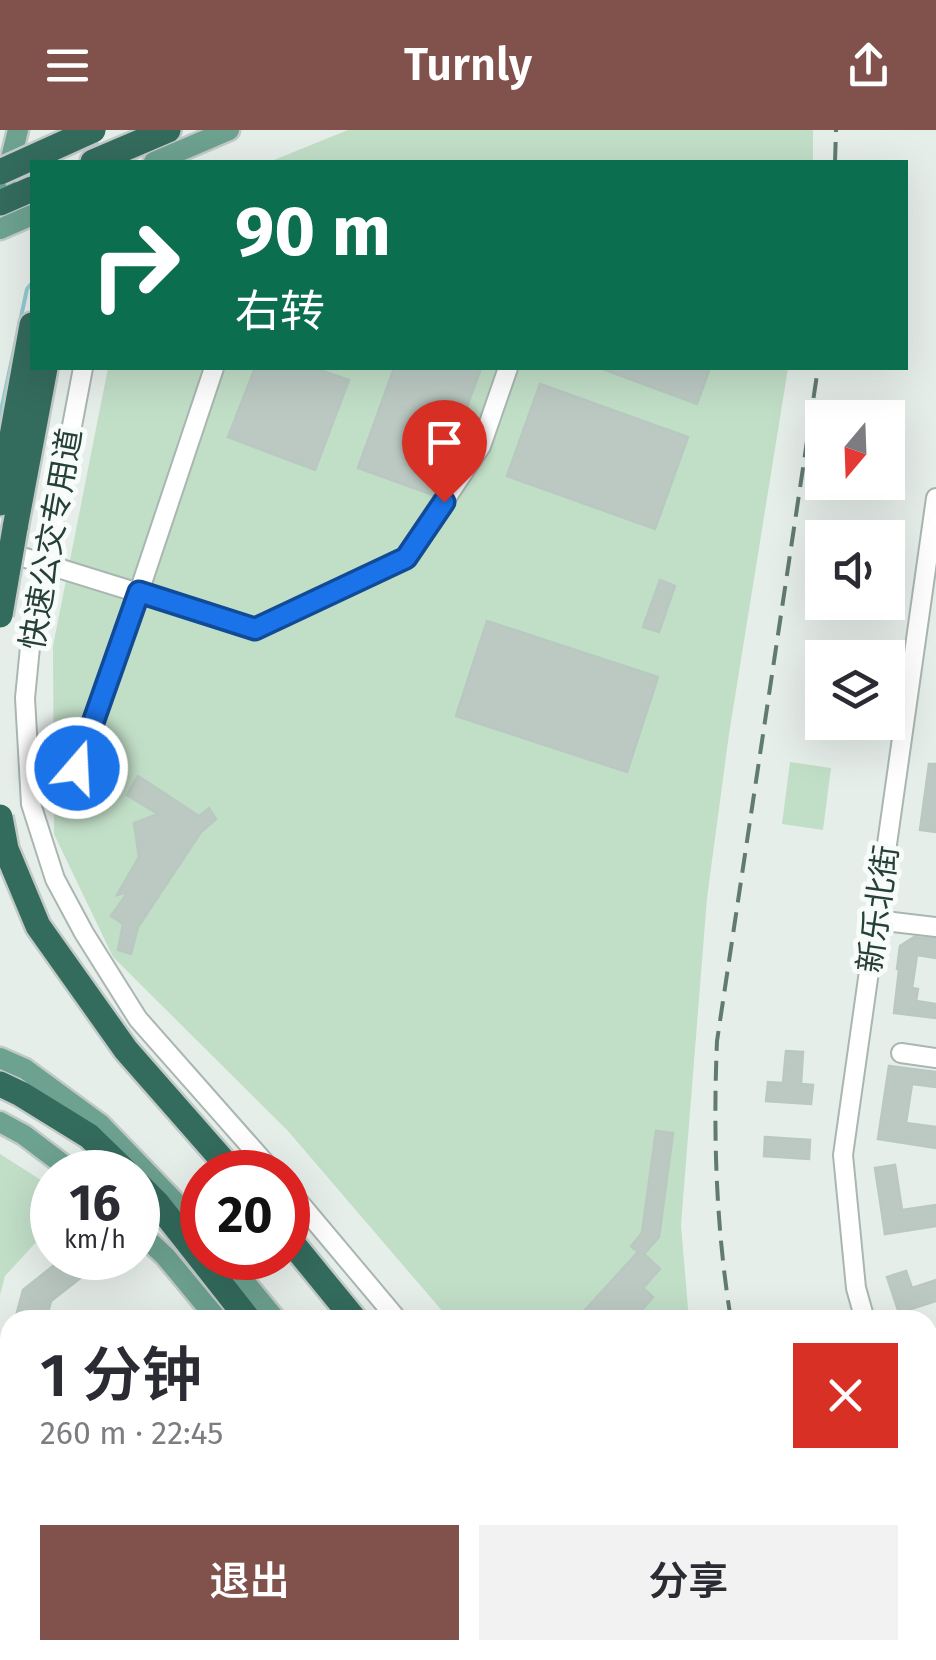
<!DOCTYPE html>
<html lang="zh">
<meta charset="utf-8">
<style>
:root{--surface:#fff;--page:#f2f2f3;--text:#2b2b33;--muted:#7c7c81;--accent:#81514b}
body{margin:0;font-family:"Fira Sans","Noto Sans SC",sans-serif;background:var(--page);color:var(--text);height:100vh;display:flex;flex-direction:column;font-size:38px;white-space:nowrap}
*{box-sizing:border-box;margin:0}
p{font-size:32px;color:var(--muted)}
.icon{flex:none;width:55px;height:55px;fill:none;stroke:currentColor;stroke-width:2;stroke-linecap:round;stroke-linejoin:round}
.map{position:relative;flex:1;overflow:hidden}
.sheet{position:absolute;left:0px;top:1180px;width:938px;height:350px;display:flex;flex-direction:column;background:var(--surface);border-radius:30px 30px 0 0;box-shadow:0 10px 40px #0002}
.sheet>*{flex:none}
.top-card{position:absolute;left:30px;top:30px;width:878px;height:210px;border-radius:0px;box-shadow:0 10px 40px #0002;background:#0b6e4f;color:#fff;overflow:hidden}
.needle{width:65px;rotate:199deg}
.controls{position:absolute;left:805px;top:270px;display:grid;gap:20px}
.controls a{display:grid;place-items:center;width:100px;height:100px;border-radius:0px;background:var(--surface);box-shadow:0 10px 40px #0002;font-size:50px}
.speed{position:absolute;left:30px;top:1020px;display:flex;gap:20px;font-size:50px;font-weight:700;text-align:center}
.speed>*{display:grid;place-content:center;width:130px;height:130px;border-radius:50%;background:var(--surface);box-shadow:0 10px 40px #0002;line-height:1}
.speed small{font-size:25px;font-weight:400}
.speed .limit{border:15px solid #d22;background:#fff;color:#111}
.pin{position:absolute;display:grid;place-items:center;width:85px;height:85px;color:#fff;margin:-102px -42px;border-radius:50% 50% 50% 0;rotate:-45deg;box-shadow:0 0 10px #0007}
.pin .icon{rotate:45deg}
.me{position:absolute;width:110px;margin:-55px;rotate:19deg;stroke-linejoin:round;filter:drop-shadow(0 0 8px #0008)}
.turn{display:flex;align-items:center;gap:35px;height:210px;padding:0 40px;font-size:45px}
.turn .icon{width:130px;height:130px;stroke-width:2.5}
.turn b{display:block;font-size:70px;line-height:85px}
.round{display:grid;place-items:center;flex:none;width:105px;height:105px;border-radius:0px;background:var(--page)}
.summary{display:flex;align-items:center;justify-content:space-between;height:170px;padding:0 40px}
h1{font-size:60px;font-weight:600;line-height:75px}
.action{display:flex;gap:20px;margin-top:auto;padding:20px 40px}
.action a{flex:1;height:115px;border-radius:0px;background:var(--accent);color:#fff;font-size:40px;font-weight:600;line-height:115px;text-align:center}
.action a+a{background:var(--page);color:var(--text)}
header{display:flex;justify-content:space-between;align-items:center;height:130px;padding:0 40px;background:var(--accent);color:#fff;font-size:45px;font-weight:600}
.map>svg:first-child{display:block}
</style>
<header><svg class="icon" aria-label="menu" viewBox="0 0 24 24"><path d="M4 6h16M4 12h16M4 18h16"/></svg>Turnly<svg class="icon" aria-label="share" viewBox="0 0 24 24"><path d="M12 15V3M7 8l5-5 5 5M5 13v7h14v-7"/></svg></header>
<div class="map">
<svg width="936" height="1530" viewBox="0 0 936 1530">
<rect width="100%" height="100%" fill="#e6eeea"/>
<!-- green -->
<g fill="#c1dec7">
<polygon points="348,0 813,0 813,32 269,32"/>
<polygon points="108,238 788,238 729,604 707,768 681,1095 689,1190 450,1190 288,1001 113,827 54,704 53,516"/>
<polygon points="790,632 831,638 823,700 782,694"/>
<polygon points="0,1024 52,1057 52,1095 5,1146 0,1165"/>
</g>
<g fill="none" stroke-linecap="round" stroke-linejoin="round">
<!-- stream -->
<polyline stroke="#92cad0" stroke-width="4" points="0,285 27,159 32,153"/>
</g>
<!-- building -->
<g fill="#bcc9c3" stroke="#b9c8c1" stroke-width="2.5">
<polygon points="255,238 314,238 349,250 315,340 228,307"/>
<polygon points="394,238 481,238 438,357 433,365 358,338"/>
<polygon points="600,238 710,238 697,274"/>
<polygon points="540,254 688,307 655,399 507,346"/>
<polygon points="660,450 675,456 659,502 643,497"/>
<polygon points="487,491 658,547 627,642 456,586"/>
<polygon points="929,634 936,634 936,702 920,700"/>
<polygon points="138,646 199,686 209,678 216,689 201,702 138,797 131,824 118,820 123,794 111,786 128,762 117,765 139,727 134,693 158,684 127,665"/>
<polygon points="914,807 936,809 936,828 917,825 912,858 918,859 916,871 936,874 936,888 894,883 899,840 897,839 900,816"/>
<polygon points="786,921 803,922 801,954 813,955 811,974 766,971 768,952 783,953"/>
<polygon points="889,936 936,942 936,957 912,954 906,993 936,997 936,1018 878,1009"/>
<polygon points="656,1001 673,1003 659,1107 644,1124 660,1139 643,1158 653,1167 633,1190 576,1190 638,1122 631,1116 642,1103"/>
<polygon points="765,1007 810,1010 809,1029 764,1026"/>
<polygon points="895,1035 902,1080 936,1075 936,1096 885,1104 875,1038"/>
<polygon points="63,1128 106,1128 51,1171 46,1190 15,1190 23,1160"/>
<polygon points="906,1141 912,1158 936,1150 936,1171 899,1183 887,1147"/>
</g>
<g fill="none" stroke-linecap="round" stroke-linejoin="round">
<defs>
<g id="minor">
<polyline points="0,420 255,499 406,428 481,316 508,238"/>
<polyline points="64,673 139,462 214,238"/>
<polyline points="876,790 936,797"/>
<polyline points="901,923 936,928"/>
<polyline points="288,1059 398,1190"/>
<polyline points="865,1190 856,1158 843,1025 936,368"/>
<polyline points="928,1345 936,1360"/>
<polyline points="0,1414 10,1416"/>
<polyline points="113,1520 127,1530"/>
<polyline points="243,1520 248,1530"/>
<polyline points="347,1520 355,1530"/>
<polyline points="672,1520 679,1530"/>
<polyline points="20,1530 23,1520"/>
</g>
<g id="major">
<polyline points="154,32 229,0"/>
<polyline points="0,72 18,0"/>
<polyline points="0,99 32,85"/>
<polyline points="0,928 25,939 100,994 202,1100"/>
<polyline points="0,992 24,1005 73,1042"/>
<polyline points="138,1101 165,1126 218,1190"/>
<polyline points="225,1128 276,1190"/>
<polyline points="501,1520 510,1530"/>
<polyline points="559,1520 568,1530"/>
</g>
<g id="highway">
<polyline points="93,32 168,0"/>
<polyline points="0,73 32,59"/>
<polyline points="0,373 32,195"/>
<polyline points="15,398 45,238"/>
<polyline points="0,954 21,964 89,1006 126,1042"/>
<polyline points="138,1054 157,1073 249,1190"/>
<polyline points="288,1108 355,1190"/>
<polyline points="526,1520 534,1530"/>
<polyline points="640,1520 649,1530"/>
</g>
</defs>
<!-- minor casing -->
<use href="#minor" stroke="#a9b6b1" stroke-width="22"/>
<!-- major casing -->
<use href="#major" stroke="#c2cac7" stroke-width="25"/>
<!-- highway casing -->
<use href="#highway" stroke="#c2cac7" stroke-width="30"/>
<!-- path -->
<polyline stroke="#89b0a1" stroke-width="2.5" stroke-dasharray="5 8" stroke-linecap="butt" points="928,1396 936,1417"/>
<!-- minor -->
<use href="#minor" stroke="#fff" stroke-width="18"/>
<!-- major -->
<use href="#major" stroke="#6da190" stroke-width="20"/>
<!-- highway -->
<use href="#highway" stroke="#336b5c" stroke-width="25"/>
<!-- rail -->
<g stroke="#617b72" stroke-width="4" stroke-dasharray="20 10" stroke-linecap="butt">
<polyline points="835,32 836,0"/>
<path d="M 731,1190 C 716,1098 713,1004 717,911 L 818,238"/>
<polyline points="833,1520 837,1530"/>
</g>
<defs>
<polyline id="minor-bridge" points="83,238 30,517 25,568 31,674 55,749 84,803 138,889 273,1042"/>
<g id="highway-bridge">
<polyline points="0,42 93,0"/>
<polyline points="0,485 15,398"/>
<polyline points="0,687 6,719 38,796 126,920 233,1042"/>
</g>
</defs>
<!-- minor-bridge casing -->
<use href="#minor-bridge" stroke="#a9b6b1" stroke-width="22" stroke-linecap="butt"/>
<!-- highway-bridge casing -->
<use href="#highway-bridge" stroke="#c2cac7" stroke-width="30" stroke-linecap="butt"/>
<!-- minor-bridge -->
<use href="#minor-bridge" stroke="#fff" stroke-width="18"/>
<!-- highway-bridge -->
<use href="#highway-bridge" stroke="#336b5c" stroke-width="25"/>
</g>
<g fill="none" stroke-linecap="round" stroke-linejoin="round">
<defs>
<polyline id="route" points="77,638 139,462 255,499 406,428 444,372"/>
</defs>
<!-- route casing -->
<use href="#route" stroke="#114b97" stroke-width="25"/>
<!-- route -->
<use href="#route" stroke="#1a73e8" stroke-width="18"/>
</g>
<g text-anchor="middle" stroke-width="10" stroke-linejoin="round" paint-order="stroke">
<!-- street labels -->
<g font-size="32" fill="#264037" stroke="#f7fbf9">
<text transform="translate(51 409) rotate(-80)" y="11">快速公交专用道</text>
<text transform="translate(878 779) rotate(-82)" y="11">新乐北街</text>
</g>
</g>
</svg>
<div class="controls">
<a><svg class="needle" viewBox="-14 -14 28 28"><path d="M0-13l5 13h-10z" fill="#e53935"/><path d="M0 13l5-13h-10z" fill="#7c7c81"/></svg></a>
<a><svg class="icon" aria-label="sound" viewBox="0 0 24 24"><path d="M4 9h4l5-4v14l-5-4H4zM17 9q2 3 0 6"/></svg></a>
<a><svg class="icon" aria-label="layers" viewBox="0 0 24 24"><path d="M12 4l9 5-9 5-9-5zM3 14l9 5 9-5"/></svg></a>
</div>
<div class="speed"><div>16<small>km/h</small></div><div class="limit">20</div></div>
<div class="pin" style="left:444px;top:372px;background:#d93025"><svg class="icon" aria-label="arrive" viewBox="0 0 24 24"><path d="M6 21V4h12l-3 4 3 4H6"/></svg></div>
<svg class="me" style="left:77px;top:638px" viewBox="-20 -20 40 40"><circle r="17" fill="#1a73e8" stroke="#fff" stroke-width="3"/><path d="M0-11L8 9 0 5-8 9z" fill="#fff"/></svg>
<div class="top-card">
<div class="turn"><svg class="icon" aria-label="right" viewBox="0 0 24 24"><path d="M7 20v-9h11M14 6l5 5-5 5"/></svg><div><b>90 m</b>右转</div></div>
</div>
<section class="sheet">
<div class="summary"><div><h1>1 分钟</h1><p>260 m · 22:45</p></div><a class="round" style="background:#d93025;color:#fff"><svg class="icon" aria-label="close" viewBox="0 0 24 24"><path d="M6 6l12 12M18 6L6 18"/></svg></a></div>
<div class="action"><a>退出</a><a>分享</a></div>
</section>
</div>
